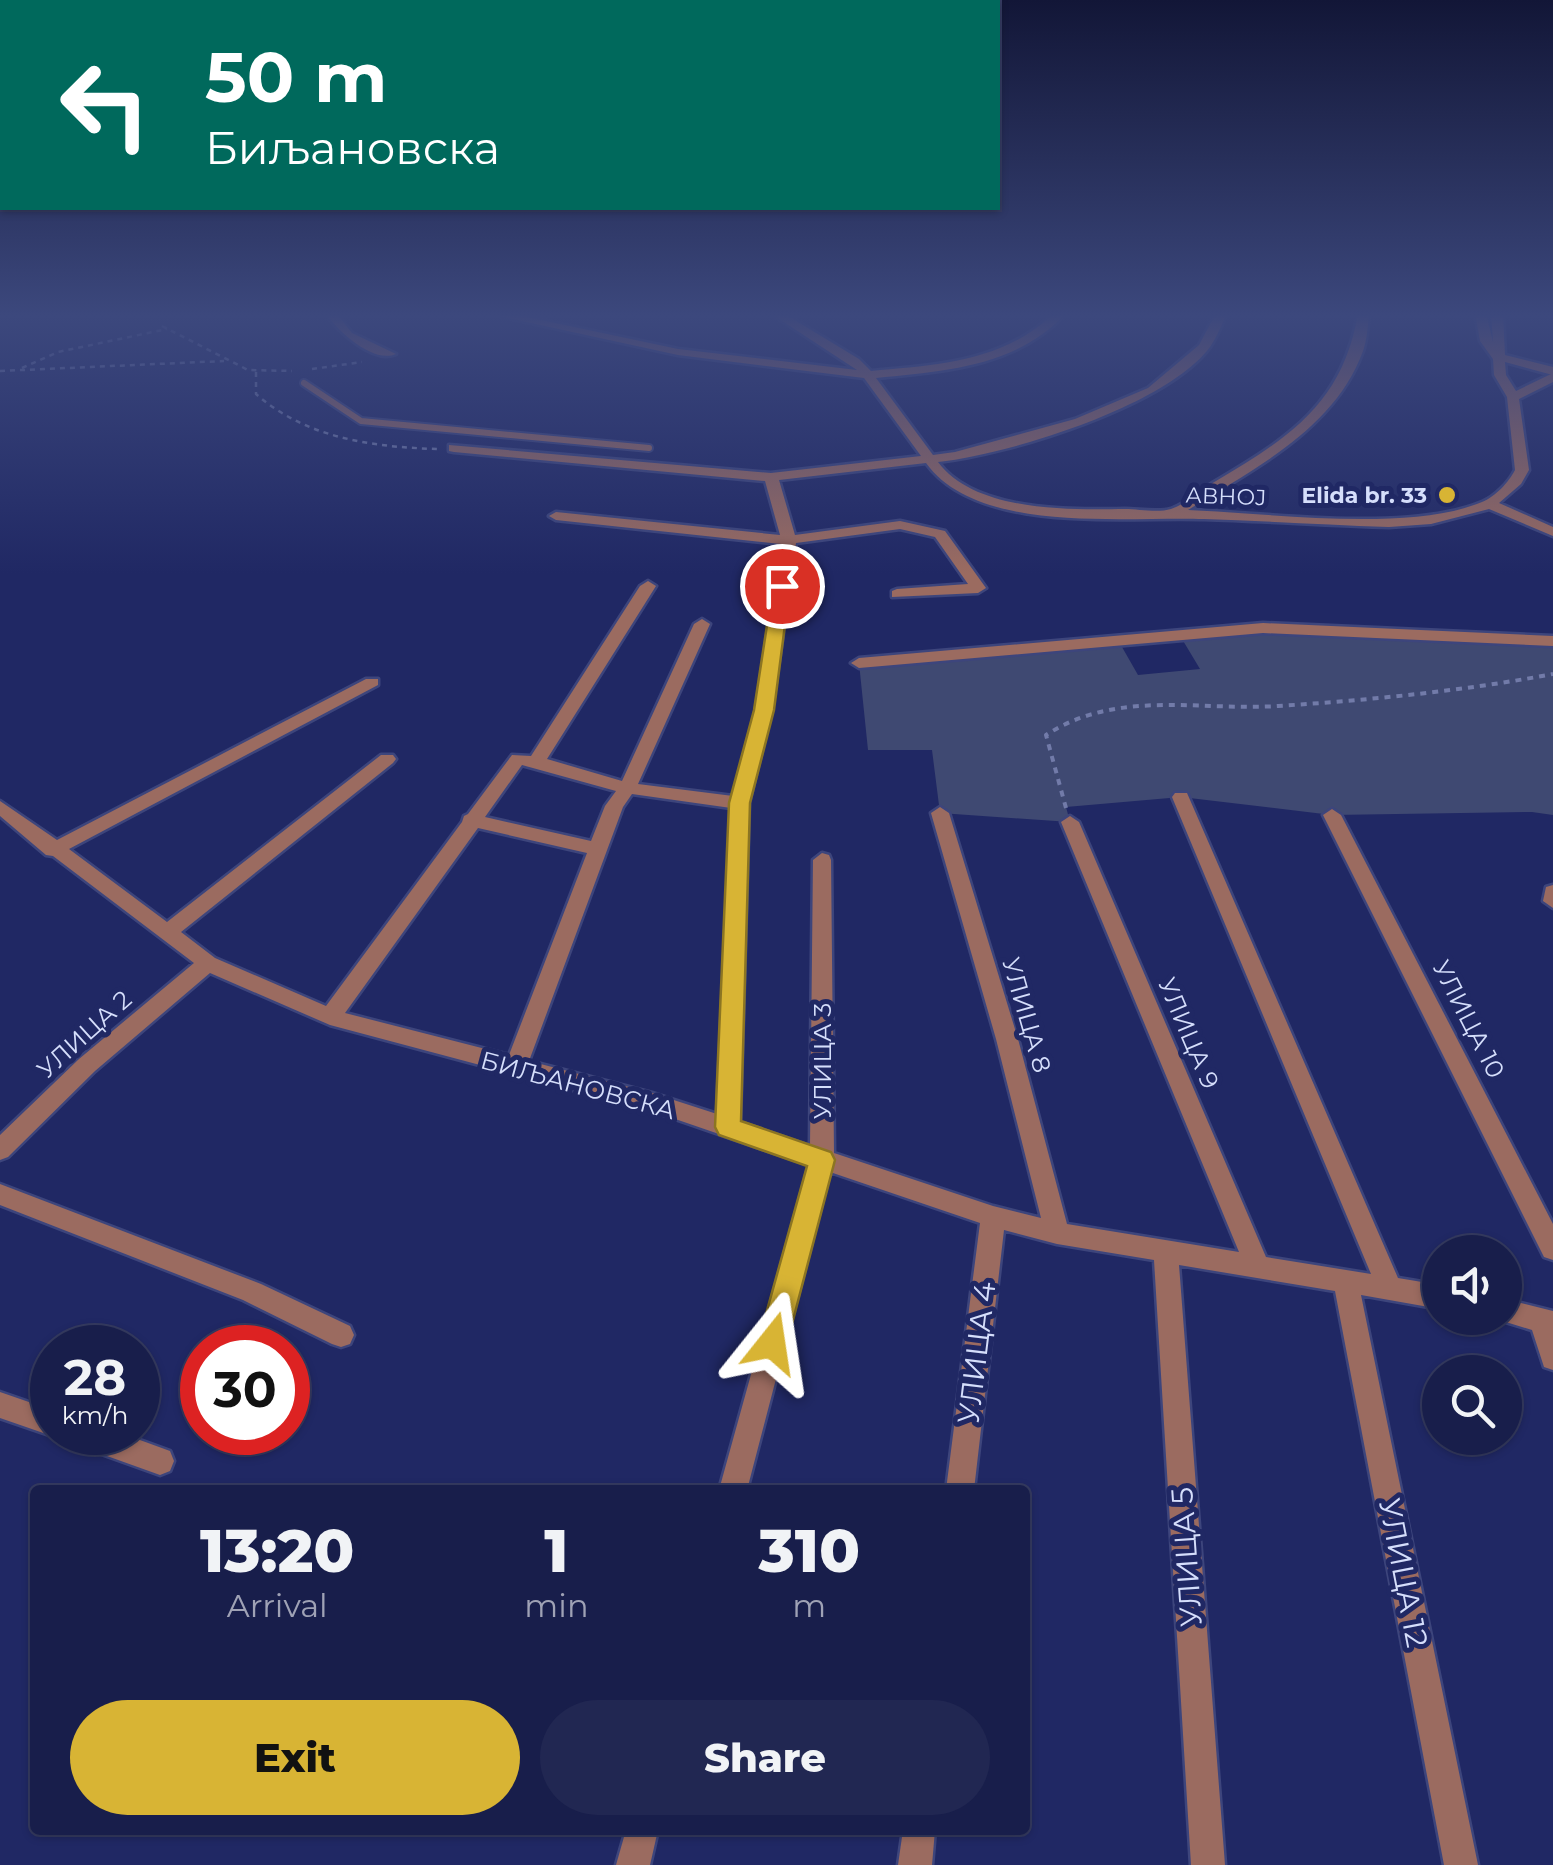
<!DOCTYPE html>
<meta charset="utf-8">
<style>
:root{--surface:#181e4b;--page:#212752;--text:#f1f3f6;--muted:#9fa2b5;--line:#363c63;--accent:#d8b434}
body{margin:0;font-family:Montserrat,sans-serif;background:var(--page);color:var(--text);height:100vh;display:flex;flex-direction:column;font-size:38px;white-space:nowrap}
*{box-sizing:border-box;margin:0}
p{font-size:32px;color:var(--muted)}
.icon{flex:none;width:55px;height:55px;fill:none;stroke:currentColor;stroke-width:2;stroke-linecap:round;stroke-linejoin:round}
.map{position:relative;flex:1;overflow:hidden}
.side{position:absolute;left:30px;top:1485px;width:1000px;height:350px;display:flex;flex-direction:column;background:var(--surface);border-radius:10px;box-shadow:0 2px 8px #0004,0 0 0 2px var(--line)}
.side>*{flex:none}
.banner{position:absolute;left:0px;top:0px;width:1000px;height:210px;box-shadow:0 2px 8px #0004,0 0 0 2px var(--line);background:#00695c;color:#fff;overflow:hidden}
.buttons{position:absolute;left:1422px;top:1235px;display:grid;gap:20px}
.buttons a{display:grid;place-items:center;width:100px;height:100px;border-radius:50%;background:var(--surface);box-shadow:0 2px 8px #0004,0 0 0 2px var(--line);font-size:50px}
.speed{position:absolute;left:30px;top:1325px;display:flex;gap:20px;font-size:50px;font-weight:700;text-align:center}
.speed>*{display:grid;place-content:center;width:130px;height:130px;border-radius:50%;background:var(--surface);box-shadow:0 2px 8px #0004,0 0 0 2px var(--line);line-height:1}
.speed small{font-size:25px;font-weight:400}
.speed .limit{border:15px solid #d22;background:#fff;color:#111}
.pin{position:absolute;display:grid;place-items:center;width:85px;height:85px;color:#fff;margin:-42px;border:5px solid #fff;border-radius:50%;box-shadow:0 2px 10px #0007}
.me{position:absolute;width:110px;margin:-55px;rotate:15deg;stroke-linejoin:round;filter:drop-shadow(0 0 8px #0008)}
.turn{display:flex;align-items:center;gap:35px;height:210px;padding:0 40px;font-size:45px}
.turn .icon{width:130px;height:130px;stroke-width:2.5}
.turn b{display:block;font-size:70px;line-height:85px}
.eta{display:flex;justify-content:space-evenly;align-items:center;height:170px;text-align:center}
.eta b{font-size:60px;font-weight:800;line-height:70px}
.cta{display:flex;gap:20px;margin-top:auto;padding:20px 40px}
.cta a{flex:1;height:115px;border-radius:60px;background:var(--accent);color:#111;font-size:40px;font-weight:800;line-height:115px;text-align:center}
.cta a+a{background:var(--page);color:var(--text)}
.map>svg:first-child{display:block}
</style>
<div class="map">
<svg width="1553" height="1865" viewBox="0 0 1553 1865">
<rect width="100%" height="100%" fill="#202864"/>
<!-- green -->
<polygon fill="#3f4972" points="1265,628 1553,643 1553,815 1532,812 1332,815 1181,797 1066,807 1070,822 940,813 932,750 868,750 859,663 1118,640 1138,675 1200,669 1179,634"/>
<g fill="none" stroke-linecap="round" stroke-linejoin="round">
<defs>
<polyline id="lane" points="304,383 361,421 649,448"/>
<g id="street">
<path d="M 325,313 L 336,313 L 352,333 L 396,354 C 373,364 338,331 325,313 Z"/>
<path d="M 485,313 L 508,313 L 678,349 L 857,370 L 770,313 L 783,313 L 859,359 L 871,371 C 937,365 1004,362 1054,313 L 1066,313 C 1017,367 945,371 876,378 L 933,455 L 955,452 L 1075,419 L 1148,388 L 1199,345 L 1216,313 L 1227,313 C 1222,324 1217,337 1210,347 C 1166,406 1010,454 938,462 C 975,512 1070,510 1125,509 C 1138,509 1158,513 1171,509 C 1186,504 1202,489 1216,481 C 1290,437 1343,403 1358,313 L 1369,313 C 1368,326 1367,340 1363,351 C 1335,429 1253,469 1188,510 C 1270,513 1408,533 1482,502 C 1495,497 1509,482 1515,470 L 1507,397 L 1494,375 L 1493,359 L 1480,341 L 1475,313 L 1486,313 L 1493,342 L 1491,313 L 1503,313 L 1505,355 L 1553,367 L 1553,382 L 1519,399 L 1529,470 L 1521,484 L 1499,503 L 1553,527 L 1553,536 L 1489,509 L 1431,524 L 1389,527 C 1327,525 1266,521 1204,519 C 1126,516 978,535 926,463 L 779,480 L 795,535 L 900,521 L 945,531 L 986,588 L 978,593 L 892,597 L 892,591 L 897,589 L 968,584 L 935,537 L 900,529 L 796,543 L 772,709 L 749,803 L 740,1122 L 810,1146 L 813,860 L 822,853 L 829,855 L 831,860 L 834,1153 L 993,1206 L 1041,1218 L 996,1039 L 931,813 L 940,807 L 949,813 L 1018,1039 L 1067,1224 L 1239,1252 L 1061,822 L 1070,816 L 1079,822 L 1266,1257 L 1371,1274 L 1172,797 L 1175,793 L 1187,793 L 1398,1278 L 1440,1285 L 1440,1309 L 1361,1295 L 1478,1865 L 1444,1865 L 1335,1291 L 1179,1265 L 1225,1865 L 1191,1865 L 1154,1260 L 1057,1244 L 1004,1230 L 974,1490 L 946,1490 L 980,1223 L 830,1172 L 747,1490 L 719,1490 L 809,1165 L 652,1111 L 330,1025 L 210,973 L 95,1071 L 8,1157 L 0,1160 L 0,1135 L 79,1059 L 194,963 L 53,856 L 46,855 L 0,816 L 0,801 L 57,840 L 366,679 L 378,679 L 378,685 L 69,849 L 167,922 L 381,755 L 393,755 L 396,759 L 393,763 L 181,932 L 215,958 L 326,1006 L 462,822 L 464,816 L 468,814 L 512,755 L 531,756 L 640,586 L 648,581 L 656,586 L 547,759 L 622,781 L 694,624 L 702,619 L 710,624 L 638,784 L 733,796 L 756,709 L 781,544 L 556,520 L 549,516 L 556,512 L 780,535 L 765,481 L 454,452 L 449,451 L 449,445 L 771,473 L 921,456 L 864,378 L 678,355 ZM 1505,362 L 1549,374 L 1551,374 L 1516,391 L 1506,375 ZM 522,765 L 616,791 L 605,806 L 591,841 L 485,817 ZM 632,794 L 731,808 L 717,1114 L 652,1093 L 529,1061 L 623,807 ZM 478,828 L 587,853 L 509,1055 L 345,1013 Z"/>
<polygon points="1263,623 1553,636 1553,646 1263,633 859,668 851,663 859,658"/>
<polygon points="1332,809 1341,815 1553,1224 1553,1260 1544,1257 1323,815"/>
<polygon points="1553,885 1553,908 1543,901 1546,887"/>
<polygon points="0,1184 261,1284 350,1326 354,1335 350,1344 341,1347 332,1344 243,1300 0,1205"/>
<polygon points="1505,1299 1553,1311 1553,1370 1544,1367 1532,1330 1496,1319 1505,1318"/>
<polygon points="0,1392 52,1410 52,1432 62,1432 52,1436 0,1418"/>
<polygon points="65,1432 118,1432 170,1451 174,1461 170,1471 160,1475 68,1442"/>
<polygon points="626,1830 658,1830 650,1865 616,1865"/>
<polygon points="903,1830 935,1830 932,1865 898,1865"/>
</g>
</defs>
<!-- lane casing -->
<use href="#lane" stroke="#3d457c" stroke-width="10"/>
<!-- street casing -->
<use href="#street" stroke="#3d457c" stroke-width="5"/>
<!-- path-far1 -->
<g stroke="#727ba9" stroke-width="2.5" stroke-dasharray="5 5" stroke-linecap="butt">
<polyline points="162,326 248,370 292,371"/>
<polyline points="22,368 58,352 167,329"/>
<polyline points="312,369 362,362"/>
<polyline points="0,371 224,361"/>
<path d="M 256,372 L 256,394 C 306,438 372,447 437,449"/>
</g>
<!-- path -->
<path stroke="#727ba9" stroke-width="4" stroke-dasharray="6 6" stroke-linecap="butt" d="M 1066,808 L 1046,735 C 1117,689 1198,711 1278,706 C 1370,700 1463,691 1553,674"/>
<!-- lane -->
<use href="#lane" stroke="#9b6b60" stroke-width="6"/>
<!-- street -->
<use href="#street" fill="#9b6b60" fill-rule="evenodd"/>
</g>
<!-- sky -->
<linearGradient id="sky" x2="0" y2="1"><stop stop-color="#121637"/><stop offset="0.55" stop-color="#3c487d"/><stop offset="1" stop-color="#3c487d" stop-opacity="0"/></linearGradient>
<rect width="1553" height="574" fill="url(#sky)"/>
<!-- route -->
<polygon fill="#d8b434" stroke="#8c7522" stroke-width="2.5" points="782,581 790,586 774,710 750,803 741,1121 831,1152 835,1160 787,1343 783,1353 772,1357 762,1353 758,1343 807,1166 719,1135 715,1127 729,803 754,710 773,586"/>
<!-- markers -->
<circle fill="#d8b434" stroke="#202864" stroke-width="4" cx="1447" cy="495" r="10"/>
<g text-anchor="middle" stroke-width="10" stroke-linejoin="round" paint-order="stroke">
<!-- far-poi labels -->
<g font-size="22" font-weight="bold" fill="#d5defb" stroke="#202864" text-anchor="end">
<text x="1427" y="503">Elida br. 33</text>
</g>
<!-- far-street labels -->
<g font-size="22" fill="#d5defb" stroke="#202864">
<text transform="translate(1226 496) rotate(2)" y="8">АВНОЈ</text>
</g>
<!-- street labels -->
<g font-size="25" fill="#d5defb" stroke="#202864">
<text transform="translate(1027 1015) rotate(74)" y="9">УЛИЦА 8</text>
<text transform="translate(1469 1019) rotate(63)" y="9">УЛИЦА 10</text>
<text transform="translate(1189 1033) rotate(67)" y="9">УЛИЦА 9</text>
<text transform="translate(84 1034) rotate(-42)" y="9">УЛИЦА 2</text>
<text transform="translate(822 1061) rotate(-90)" y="9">УЛИЦА 3</text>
<text transform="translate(578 1085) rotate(15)" y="9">БИЉАНОВСКА</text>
</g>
<!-- near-street labels -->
<g font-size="30" fill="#d5defb" stroke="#202864">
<text transform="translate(977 1353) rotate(-83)" y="10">УЛИЦА 4</text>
<text transform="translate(1187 1557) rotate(-94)" y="10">УЛИЦА 5</text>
<text transform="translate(1403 1573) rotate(79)" y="10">УЛИЦА 12</text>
</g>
</g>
</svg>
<div class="buttons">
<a><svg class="icon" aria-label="sound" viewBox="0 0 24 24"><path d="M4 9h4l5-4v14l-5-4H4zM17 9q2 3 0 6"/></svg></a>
<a><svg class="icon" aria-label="search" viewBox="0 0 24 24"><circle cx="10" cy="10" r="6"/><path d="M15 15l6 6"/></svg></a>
</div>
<div class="speed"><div>28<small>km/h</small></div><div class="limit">30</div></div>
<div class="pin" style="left:782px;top:586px;background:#d93025"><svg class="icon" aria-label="arrive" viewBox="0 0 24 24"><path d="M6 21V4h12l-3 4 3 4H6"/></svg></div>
<svg class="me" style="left:772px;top:1343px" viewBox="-20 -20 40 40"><path d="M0-17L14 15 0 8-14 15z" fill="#d8b434" stroke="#fff" stroke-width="4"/></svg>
<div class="banner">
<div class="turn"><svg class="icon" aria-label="left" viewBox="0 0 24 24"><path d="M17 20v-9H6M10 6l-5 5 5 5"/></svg><div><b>50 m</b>Биљановска</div></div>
</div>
<section class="side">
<div class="eta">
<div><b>13:20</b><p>Arrival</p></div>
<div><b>1</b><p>min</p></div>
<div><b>310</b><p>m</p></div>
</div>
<div class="cta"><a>Exit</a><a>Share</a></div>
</section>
</div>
